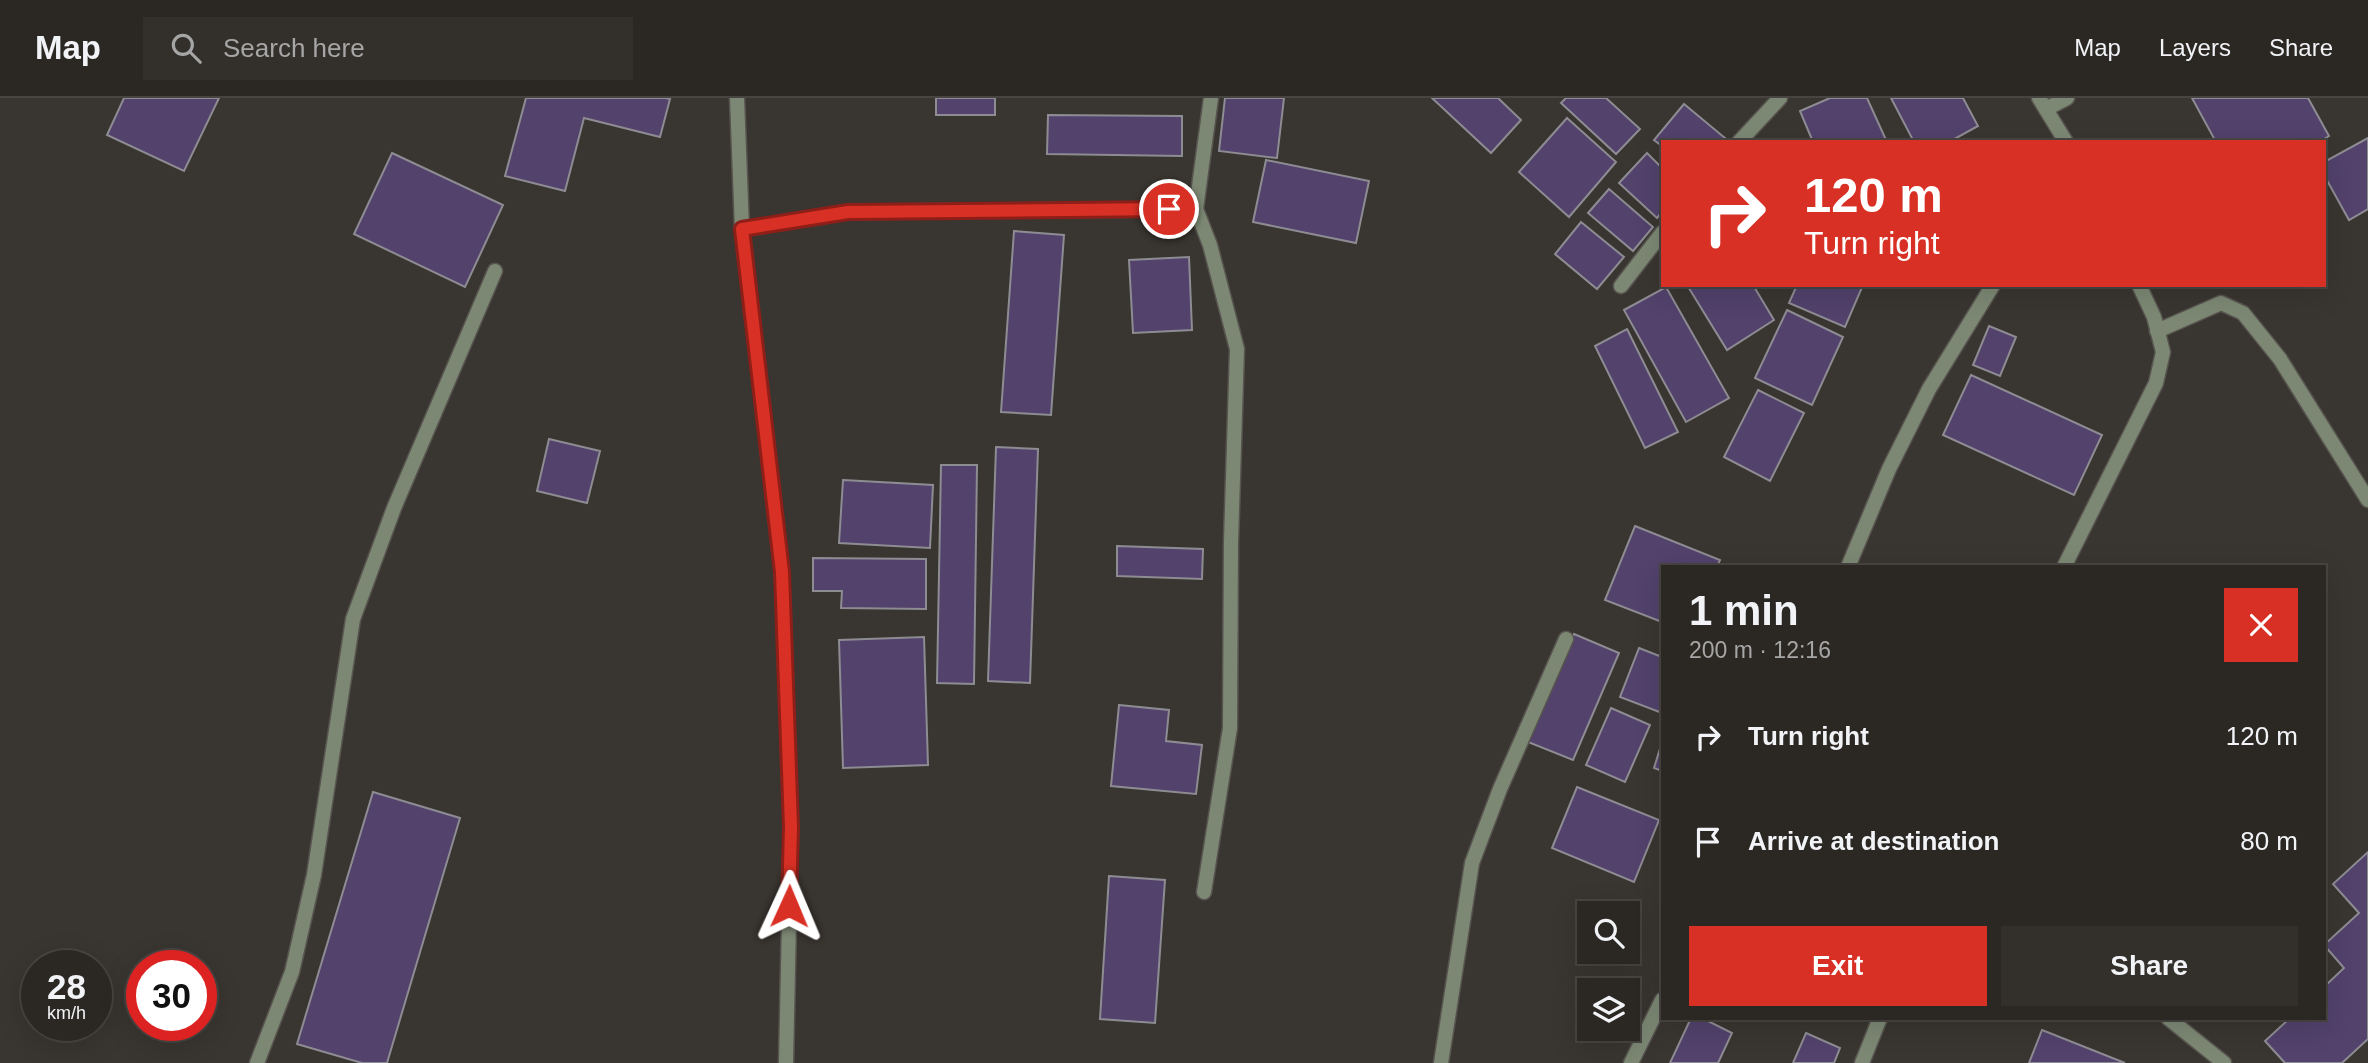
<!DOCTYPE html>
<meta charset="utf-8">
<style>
:root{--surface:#2b2824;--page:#33302c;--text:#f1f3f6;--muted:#a6a6a6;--line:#474441;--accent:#d93025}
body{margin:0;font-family:Arial,sans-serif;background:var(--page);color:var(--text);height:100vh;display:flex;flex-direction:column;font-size:26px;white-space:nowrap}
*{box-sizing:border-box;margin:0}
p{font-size:23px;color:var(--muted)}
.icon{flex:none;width:38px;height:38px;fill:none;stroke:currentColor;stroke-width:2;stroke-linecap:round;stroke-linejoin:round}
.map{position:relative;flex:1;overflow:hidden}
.sheet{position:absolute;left:1661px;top:467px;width:665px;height:455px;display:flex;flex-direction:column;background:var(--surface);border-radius:0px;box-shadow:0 7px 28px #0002,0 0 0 2px var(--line)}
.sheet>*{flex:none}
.top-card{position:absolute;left:1661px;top:42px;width:665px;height:147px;border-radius:0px;box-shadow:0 7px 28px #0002,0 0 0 2px var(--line);background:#d93025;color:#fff;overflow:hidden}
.controls{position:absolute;left:1577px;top:803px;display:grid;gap:14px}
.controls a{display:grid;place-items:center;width:63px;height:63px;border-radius:0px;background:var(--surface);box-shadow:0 7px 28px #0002,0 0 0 2px var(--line);font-size:35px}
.speed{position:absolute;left:21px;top:852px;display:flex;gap:14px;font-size:35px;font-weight:700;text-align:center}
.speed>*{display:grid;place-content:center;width:91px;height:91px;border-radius:50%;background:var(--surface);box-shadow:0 7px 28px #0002,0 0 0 2px var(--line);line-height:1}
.speed small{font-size:18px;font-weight:400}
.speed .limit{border:10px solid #d22;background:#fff;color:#111}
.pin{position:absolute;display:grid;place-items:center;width:60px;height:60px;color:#fff;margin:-30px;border:4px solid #fff;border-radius:50%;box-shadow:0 2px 7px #0007}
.me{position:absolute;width:77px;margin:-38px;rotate:1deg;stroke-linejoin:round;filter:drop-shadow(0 0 5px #0008)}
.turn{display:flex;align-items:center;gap:24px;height:147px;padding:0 28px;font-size:32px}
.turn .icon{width:91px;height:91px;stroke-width:2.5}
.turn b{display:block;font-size:49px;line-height:60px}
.round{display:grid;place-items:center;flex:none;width:74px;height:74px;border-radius:0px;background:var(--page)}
.head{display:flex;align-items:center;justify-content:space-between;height:119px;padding:0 28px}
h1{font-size:42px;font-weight:700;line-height:52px}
.cta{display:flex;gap:14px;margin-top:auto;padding:14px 28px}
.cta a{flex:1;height:80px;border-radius:0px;background:var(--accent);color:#fff;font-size:28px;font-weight:700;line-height:80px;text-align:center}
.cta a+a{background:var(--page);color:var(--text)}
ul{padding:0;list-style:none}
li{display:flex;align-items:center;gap:21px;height:105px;padding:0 28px}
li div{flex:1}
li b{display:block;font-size:26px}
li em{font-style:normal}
header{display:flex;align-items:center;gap:42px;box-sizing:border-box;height:98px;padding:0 35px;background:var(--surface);border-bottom:2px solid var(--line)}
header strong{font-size:33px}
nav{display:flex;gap:38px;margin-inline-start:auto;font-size:24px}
.search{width:490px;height:63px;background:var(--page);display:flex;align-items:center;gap:18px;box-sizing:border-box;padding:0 24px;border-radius:0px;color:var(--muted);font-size:26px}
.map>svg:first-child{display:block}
</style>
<header>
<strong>Map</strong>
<div class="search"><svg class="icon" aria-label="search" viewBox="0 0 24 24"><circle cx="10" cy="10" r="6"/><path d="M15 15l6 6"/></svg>Search here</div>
<nav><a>Map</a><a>Layers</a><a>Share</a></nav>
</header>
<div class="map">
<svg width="2368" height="965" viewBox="0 0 2368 965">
<rect width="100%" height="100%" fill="#393530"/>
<!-- building -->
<g fill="#52426c" stroke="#8e8c93" stroke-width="2">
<polygon points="124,0 219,0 184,73 107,37"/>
<polygon points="526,0 665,0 670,1 660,39 584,20 565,93 505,78"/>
<rect x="936" y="0" width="59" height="17"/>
<polygon points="1225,0 1284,0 1277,60 1219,53"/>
<polygon points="1432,0 1498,0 1521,22 1491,55"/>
<polygon points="1566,0 1606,0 1640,31 1616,56 1561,5"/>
<polygon points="1830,0 1867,0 1887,44 1813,44 1800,13"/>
<polygon points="1891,0 1963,0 1978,28 1949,44 1914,44"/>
<polygon points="2192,0 2308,0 2329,38 2319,44 2216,44"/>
<polygon points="1684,6 1725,40 1721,44 1662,44 1662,48 1654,42"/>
<polygon points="1048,17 1182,18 1182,58 1047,56"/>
<polygon points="1567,20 1616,64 1569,119 1519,74"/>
<polygon points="2368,40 2368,111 2349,122 2324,77 2324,64"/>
<polygon points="392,55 503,107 465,189 354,136"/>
<polygon points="1647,55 1662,70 1662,114 1657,120 1619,85"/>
<polygon points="1266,62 1369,83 1356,145 1253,124"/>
<polygon points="1609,91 1653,129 1633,153 1588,115"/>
<polygon points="1581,124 1624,159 1597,191 1555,156"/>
<polygon points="1014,133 1064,137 1051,317 1001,314"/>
<polygon points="1189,159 1192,232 1133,235 1129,162"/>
<polygon points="1687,187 1753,187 1774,222 1727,252"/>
<polygon points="1797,187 1863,187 1845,229 1789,205"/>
<polygon points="1666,189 1729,300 1686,324 1624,212"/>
<polygon points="1787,212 1843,239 1812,307 1755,280"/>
<polygon points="1989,228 2016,239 2000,278 1973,267"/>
<polygon points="1627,231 1678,334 1645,350 1595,248"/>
<polygon points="1971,277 2102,337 2074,397 1943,337"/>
<polygon points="1758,292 1804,315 1770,383 1724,359"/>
<polygon points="549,341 600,353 587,405 537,393"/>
<polygon points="996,349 1038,351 1030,585 988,583"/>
<polygon points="941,367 977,367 974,586 937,585"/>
<polygon points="843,382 933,387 930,450 839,445"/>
<polygon points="1635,428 1720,462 1717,469 1662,469 1662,524 1605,502"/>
<polygon points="1117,448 1203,451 1202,481 1117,478"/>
<polygon points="813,460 926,461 926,511 841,510 842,493 813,493"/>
<polygon points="1574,536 1619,555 1573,662 1528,644"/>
<polygon points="924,539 928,667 843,670 839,542"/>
<polygon points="1639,550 1662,559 1662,615 1620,599"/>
<polygon points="1119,607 1169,612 1166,643 1202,647 1196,696 1111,688"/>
<polygon points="1611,610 1650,627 1625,684 1586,667"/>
<polygon points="1662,644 1662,673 1654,670"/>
<polygon points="1577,689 1659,722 1634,784 1552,750"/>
<polygon points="373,694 460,720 387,965 362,965 297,946"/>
<polygon points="2368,754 2368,941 2342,965 2285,965 2265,943 2290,920 2324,920 2324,889 2344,870 2324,847 2359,815 2333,786"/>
<polygon points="1109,778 1165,782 1155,925 1100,921"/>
<polygon points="1691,920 1702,920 1732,935 1718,965 1670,965"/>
<polygon points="2042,932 2125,965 2029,965"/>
<polygon points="1806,935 1840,950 1834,965 1793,965"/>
</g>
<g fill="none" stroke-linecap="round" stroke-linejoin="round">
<defs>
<g id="service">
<polyline points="2157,233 2221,205 2243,215 2280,261 2368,402"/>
<polyline points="2168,920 2224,965"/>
</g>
<g id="minor">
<polyline points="737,0 742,131 782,474 791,729 786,965"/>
<polyline points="2039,0 2066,44"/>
<polyline points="2046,11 2067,0"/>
<polyline points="1739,44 1780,0"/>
<polyline points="742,131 848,114 1196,111"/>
<polyline points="1621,188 1662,135"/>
<polyline points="1848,469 1889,371 1929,291 1993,187"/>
<polyline points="2064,469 2156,285 2163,254 2154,219 2139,187"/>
<polyline points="1204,794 1230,630 1231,444 1237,251 1210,147 1196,111 1211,0"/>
<polyline points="257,965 292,874 314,777 353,521 394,410 495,173"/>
<polyline points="1441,965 1472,765 1500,691 1566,541"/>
<polyline points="1631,965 1662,902"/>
<polyline points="1862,965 1880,920"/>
</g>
</defs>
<!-- service casing -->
<use href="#service" stroke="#57534e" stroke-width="17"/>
<!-- minor casing -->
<use href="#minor" stroke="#57534e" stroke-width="17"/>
<!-- service -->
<use href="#service" stroke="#7c8874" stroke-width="14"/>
<!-- minor -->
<use href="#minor" stroke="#7c8874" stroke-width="14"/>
</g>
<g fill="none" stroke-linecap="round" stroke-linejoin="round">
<defs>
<polyline id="route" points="789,808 791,729 782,474 742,131 848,114 1169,111"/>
</defs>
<!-- route casing -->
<use href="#route" stroke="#8d1f18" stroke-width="18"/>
<!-- route -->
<use href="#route" stroke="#d93025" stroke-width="12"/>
</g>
</svg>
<div class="controls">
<a><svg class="icon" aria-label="search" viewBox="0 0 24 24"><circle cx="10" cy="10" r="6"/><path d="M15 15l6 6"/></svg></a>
<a><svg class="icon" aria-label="layers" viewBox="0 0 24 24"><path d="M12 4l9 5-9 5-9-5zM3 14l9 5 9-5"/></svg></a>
</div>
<div class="speed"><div>28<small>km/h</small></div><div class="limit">30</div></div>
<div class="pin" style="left:1169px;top:111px;background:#d93025"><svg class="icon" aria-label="arrive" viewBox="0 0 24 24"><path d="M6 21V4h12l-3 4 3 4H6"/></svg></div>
<svg class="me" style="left:789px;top:808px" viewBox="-20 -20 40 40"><path d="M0-17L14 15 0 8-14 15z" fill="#d93025" stroke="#fff" stroke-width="4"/></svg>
<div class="top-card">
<div class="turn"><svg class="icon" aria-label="right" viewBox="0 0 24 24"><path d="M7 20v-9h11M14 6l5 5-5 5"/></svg><div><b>120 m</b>Turn right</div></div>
</div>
<section class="sheet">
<div class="head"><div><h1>1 min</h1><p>200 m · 12:16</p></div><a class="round" style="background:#d93025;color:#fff"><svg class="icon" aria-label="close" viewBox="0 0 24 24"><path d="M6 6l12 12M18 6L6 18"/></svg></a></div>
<ul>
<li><svg class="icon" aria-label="right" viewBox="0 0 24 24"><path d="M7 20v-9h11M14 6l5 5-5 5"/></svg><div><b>Turn right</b></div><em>120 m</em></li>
<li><svg class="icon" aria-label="arrive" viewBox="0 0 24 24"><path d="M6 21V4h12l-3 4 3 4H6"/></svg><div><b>Arrive at destination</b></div><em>80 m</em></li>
</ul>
<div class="cta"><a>Exit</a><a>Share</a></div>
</section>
</div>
